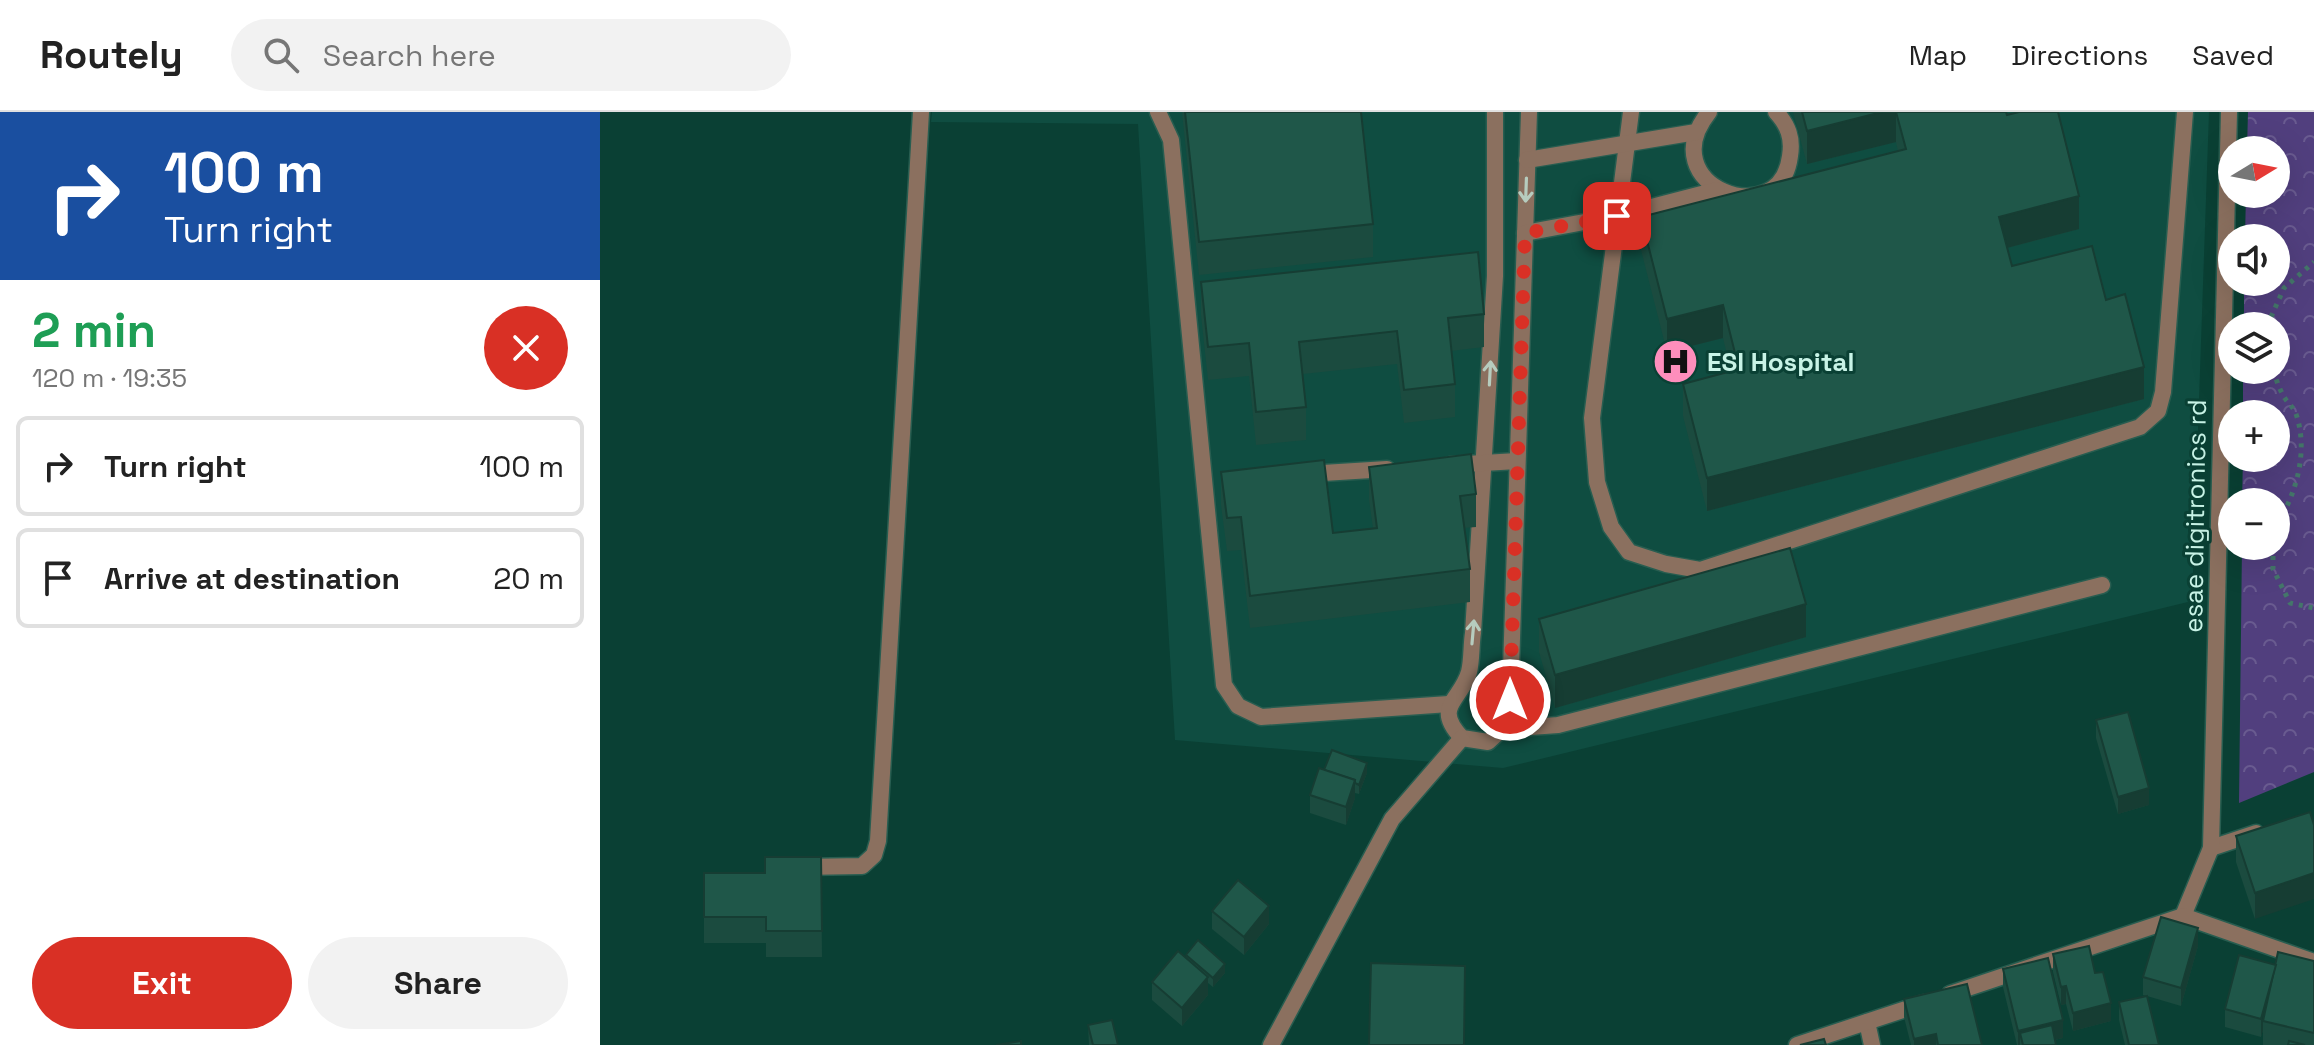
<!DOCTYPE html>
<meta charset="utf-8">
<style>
:root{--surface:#fff;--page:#f2f2f2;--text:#222;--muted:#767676;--line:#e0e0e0;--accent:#d93025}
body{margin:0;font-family:"Space Grotesk",sans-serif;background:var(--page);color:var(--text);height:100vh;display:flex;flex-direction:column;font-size:30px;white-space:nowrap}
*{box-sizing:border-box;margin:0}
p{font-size:26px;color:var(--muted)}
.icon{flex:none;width:44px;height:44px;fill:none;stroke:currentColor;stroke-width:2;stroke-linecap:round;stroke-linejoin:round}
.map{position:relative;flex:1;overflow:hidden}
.side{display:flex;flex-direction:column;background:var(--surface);width:600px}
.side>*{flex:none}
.hud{background:#1a4fa0;color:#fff;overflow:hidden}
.needle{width:52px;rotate:80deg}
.buttons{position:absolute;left:1618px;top:24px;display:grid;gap:16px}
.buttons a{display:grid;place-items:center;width:72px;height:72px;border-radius:50%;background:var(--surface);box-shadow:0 8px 32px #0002;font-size:40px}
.pin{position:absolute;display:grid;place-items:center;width:68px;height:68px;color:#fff;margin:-34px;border-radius:16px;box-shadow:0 4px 12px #0006}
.me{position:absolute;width:88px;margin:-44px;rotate:0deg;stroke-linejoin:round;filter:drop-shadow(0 0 6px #0008)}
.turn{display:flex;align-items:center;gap:28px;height:168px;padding:0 32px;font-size:36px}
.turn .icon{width:104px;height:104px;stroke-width:2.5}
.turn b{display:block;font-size:56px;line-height:68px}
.round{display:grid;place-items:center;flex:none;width:84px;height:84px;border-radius:42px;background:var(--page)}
.overview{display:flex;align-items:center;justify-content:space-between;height:136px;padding:0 32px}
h1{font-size:48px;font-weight:700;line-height:60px;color:#1e9e55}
.action{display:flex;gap:16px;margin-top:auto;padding:16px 32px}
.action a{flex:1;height:92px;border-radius:48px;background:var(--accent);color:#fff;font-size:32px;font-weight:700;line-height:92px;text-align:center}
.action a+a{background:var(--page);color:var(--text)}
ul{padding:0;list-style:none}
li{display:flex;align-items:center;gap:24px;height:100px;margin:0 16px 12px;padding:0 16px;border:4px solid var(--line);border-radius:12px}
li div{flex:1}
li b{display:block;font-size:30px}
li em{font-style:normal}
header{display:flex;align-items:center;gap:48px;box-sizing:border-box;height:112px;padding:0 40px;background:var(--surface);border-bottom:2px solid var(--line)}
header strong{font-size:38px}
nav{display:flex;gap:44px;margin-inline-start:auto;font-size:28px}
.search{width:560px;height:72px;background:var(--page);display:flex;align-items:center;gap:20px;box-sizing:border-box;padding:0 28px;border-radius:44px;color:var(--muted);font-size:30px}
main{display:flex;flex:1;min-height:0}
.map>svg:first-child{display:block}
</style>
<header>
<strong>Routely</strong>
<div class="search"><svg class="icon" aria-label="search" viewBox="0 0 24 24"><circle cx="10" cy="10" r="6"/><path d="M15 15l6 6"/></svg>Search here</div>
<nav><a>Map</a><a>Directions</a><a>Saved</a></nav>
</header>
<main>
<section class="side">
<div class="hud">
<div class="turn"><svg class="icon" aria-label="right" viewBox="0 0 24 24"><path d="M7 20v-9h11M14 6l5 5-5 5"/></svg><div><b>100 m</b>Turn right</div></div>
</div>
<div class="overview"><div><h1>2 min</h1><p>120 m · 19:35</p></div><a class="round" style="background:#d93025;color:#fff"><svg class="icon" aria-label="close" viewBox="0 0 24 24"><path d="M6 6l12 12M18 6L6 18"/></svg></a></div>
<ul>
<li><svg class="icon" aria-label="right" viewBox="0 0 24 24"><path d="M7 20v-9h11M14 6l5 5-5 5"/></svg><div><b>Turn right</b></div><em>100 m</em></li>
<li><svg class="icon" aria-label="arrive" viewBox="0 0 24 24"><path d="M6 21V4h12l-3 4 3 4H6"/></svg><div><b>Arrive at destination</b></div><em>20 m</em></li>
</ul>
<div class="action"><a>Exit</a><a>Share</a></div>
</section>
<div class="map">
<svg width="1714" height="933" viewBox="0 0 1714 933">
<defs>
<pattern id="park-crowns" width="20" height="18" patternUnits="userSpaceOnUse" patternTransform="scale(2)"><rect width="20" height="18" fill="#513f7e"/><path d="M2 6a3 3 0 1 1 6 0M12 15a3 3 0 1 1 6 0" fill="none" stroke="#695b90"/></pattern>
</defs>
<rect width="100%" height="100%" fill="#0a4034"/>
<!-- built -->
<polygon fill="#0f4d41" points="332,0 1609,0 1592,489 903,656 575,628 538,12 331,10"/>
<!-- park -->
<polygon fill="url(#park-crowns)" points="1648,0 1714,0 1714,660 1639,691 1642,434 1676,434 1676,390 1642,390 1643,346 1676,346 1676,302 1643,302 1643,258 1676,258 1676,214 1644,214 1644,170 1676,170 1676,126 1645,126 1646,82 1676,82 1676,38 1647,38"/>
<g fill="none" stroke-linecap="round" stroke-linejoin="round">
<defs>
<g id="lane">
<polyline points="558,0 571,28 624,573 638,594 661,605 849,592"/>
<path d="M 895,0 L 895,164 L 873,521 C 871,533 872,548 869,560 C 861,589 832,594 862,626 L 888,630 L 902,617 L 910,588 L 929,0"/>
<polyline points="1031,0 992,306 997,370 1011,415 1029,440 1066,452 1100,458 1540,315 1558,299 1563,280 1585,0"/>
<path d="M 1109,0 C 1050,74 1180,123 1190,44 C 1193,26 1188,13 1176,0"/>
<polyline points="927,48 1096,20"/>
<polyline points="925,121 1017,104 1117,78"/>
<polyline points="850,353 917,349"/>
<polyline points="707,362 787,357"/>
<polyline points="902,617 958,613 1502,473"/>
<polyline points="201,755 262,754 274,743 278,729 321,0"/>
<polyline points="671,933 792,707 862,626"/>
</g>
<g id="street">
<polyline points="1611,736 1656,721"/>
<polyline points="1583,804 1611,736 1629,0"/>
<polyline points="1350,882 1583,804 1714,850"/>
<polyline points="1267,910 1272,933"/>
<polyline points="1197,933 1324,891"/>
</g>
</defs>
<!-- lane casing -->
<use href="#lane" stroke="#285d50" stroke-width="19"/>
<!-- street casing -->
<use href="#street" stroke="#285d50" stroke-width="19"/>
<!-- path -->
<g stroke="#44766a" stroke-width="5" stroke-dasharray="4 6" stroke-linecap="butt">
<polyline points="1667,214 1684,176 1714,150"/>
<path d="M 1673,258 C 1676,266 1678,274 1682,281 C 1685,289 1693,294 1696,302 C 1709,339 1696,383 1676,414"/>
<polyline points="1673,434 1673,457 1690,491 1714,496"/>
</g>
<!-- lane -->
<use href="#lane" stroke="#8b705f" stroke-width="16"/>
<!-- street -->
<use href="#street" stroke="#8b705f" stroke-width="16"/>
</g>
<!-- wall -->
<g fill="#1b4b3f">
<polygon points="582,0 761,0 773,112 773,145 599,163"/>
<polygon points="1193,0 1406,0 1407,3 1458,0 1479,117 1407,136 1412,154 1506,188 1544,287 1107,399 1083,304 1083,272 1131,259 1123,226 1067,240 1041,138 1041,105 1298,39 1296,30 1207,52"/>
<polygon points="601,170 884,202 884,235 851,239 855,272 855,305 804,311 797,252 703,262 706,295 706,328 656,333 649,264 608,268 601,203"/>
<polygon points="769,355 876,382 876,415 864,416 870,457 870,490 650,516 641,438 627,439 621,393 621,360 733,421 773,416 769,388"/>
<polygon points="939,507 1206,525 955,596 939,540"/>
<polygon points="1496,608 1549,693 1518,702 1496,626"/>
<polygon points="724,658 767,661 759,682 755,681 755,686 746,713 710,701 710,683"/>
<polygon points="1714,713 1655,807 1636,750 1636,724"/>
<polygon points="221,745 222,845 166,845 166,831 104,831 104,761 165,761"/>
<polygon points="612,799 669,812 644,843 612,817"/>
<polygon points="1598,834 1581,894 1547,884 1559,933 1525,933 1519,908 1519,890 1546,884 1543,883 1543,865"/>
<polygon points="1453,842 1495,861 1511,909 1473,919 1466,892 1461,893 1453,860"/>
<polygon points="586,843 625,861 613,875 608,871 608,883 582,914 552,888 552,870 586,846"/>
<polygon points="1714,849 1714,933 1663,933 1663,918 1661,925 1625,915 1625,897 1676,853"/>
<polygon points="1403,857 1463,926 1455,928 1456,933 1417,933 1403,875"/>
<polygon points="1304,887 1382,933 1311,933 1304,905"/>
<polygon points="488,913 518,933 489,933"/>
</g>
<!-- shaded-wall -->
<g fill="#163d33">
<polygon points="1282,0 1296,0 1296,30 1207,52 1207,19"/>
<polygon points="1479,84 1479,117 1399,138 1399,105"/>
<polygon points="1123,193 1123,226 1067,240 1067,207"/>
<polygon points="1544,255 1544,287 1107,399 1107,366"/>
<polygon points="1206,492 1206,525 955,596 955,563"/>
<polygon points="767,651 767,661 759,682 759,673"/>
<polygon points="755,668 755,686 746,713 746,695"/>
<polygon points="1549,676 1549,693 1518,702 1518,685"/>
<polygon points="1714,761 1714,787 1655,807 1655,781"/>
<polygon points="669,794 669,812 644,843 644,825"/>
<polygon points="1598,816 1598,834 1581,894 1581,876"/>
<polygon points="625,852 625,861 613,875 613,866"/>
<polygon points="1676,853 1663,909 1663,918 1661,925 1661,907"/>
<polygon points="608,865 608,883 582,914 582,896"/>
<polygon points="1466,874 1466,892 1461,893 1461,875"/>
<polygon points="1511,891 1511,909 1473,919 1473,901"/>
<polygon points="1463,908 1463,926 1433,933 1420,921 1420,933 1418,933 1418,919"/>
<polygon points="1336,922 1336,933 1314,933 1314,927"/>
</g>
<!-- building -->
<g fill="#1f5749" stroke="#163d33" stroke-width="2">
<polygon points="585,0 761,0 773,112 599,130"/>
<polygon points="1202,0 1282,0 1207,19"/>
<polygon points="1296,0 1406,0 1407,3 1419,0 1458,0 1479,84 1399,105 1412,154 1492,134 1506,188 1525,182 1544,255 1107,366 1083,272 1139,257 1123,193 1067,207 1041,105 1306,37"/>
<polygon points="878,140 884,202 848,206 855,272 804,278 797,219 699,230 706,295 656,300 649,231 608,235 601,170"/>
<polygon points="871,342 876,382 860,384 870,457 650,484 641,405 627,406 621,360 724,348 733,421 777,416 769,355"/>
<polygon points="1190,436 1206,492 955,563 939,507"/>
<polygon points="1528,600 1549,676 1518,685 1496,608"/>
<polygon points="732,638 767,651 759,673 755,671 755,668 724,658"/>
<polygon points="719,656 755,668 746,695 710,683"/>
<polygon points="1710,700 1714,713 1714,761 1655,781 1636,724"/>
<polygon points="165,745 221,745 222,819 166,819 166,805 104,805 104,761 165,761"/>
<polygon points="638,768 669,794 644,825 612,799"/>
<polygon points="1561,805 1598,816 1581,876 1543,865"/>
<polygon points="598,828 625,852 613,866 586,843"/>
<polygon points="1489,834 1495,861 1503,860 1511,891 1473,901 1466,874 1461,875 1453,842"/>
<polygon points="578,839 608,865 582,896 552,870"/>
<polygon points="1678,840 1714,849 1714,921 1663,909"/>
<polygon points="1639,843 1676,853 1661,907 1625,897"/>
<polygon points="1448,846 1463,908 1418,919 1403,857"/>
<polygon points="771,851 865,854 864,933 769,933"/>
<polygon points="1367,872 1382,933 1338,933 1336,922 1314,927 1304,887"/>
<polygon points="1547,884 1559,933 1529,933 1519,890"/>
<polygon points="512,908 518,933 493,933 488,913"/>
<polygon points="1452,913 1456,933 1423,933 1420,921"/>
<polygon points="1224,927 1226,933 1200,933"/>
<polygon points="421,929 421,933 396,933"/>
<polygon points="1689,929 1705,933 1688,933"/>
</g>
<!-- one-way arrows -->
<defs><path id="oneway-shaft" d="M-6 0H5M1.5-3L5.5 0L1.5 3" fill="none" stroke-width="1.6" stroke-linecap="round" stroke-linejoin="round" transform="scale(2)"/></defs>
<g stroke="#b6ccbe">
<use href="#oneway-shaft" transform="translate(926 78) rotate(92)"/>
<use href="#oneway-shaft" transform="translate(890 261) rotate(-87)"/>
<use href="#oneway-shaft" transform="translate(873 520) rotate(-85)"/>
</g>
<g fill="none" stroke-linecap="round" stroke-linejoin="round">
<!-- route -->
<polyline stroke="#d93025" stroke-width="14" stroke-dasharray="0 25.2" points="910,588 925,121 1017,104"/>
</g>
<!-- icons -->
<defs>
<symbol id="hospital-disc" viewBox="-11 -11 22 22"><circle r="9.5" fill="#fe8ebc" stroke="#0a4034"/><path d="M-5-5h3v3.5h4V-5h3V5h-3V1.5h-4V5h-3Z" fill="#111"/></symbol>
</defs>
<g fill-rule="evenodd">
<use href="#hospital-disc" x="1050" y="224" width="51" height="51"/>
</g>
<g text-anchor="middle" stroke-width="6" stroke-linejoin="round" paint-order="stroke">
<!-- poi labels -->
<g font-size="26" font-weight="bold" fill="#c8f3e6" stroke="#0a4034" text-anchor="start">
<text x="1107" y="259">ESI Hospital</text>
</g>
<!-- street labels -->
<g font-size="26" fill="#c8f3e6" stroke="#0a4034">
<text transform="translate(1595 404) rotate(-89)" y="9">esae digitronics rd</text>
</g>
</g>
</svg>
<div class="buttons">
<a><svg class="needle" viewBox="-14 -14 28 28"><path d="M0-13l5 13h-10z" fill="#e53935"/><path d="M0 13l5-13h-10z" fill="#767676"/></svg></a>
<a><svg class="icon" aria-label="sound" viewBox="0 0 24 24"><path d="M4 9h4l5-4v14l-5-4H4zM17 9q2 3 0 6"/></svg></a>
<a><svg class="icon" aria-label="layers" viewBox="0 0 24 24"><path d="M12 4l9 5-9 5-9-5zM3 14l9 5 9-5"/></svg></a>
<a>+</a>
<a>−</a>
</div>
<div class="pin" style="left:1017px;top:104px;background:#d93025"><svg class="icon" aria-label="arrive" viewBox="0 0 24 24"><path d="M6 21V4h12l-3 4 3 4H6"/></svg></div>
<svg class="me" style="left:910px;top:588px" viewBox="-20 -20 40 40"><circle r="17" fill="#d93025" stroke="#fff" stroke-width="3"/><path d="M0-11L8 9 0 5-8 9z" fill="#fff"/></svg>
</div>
</main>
